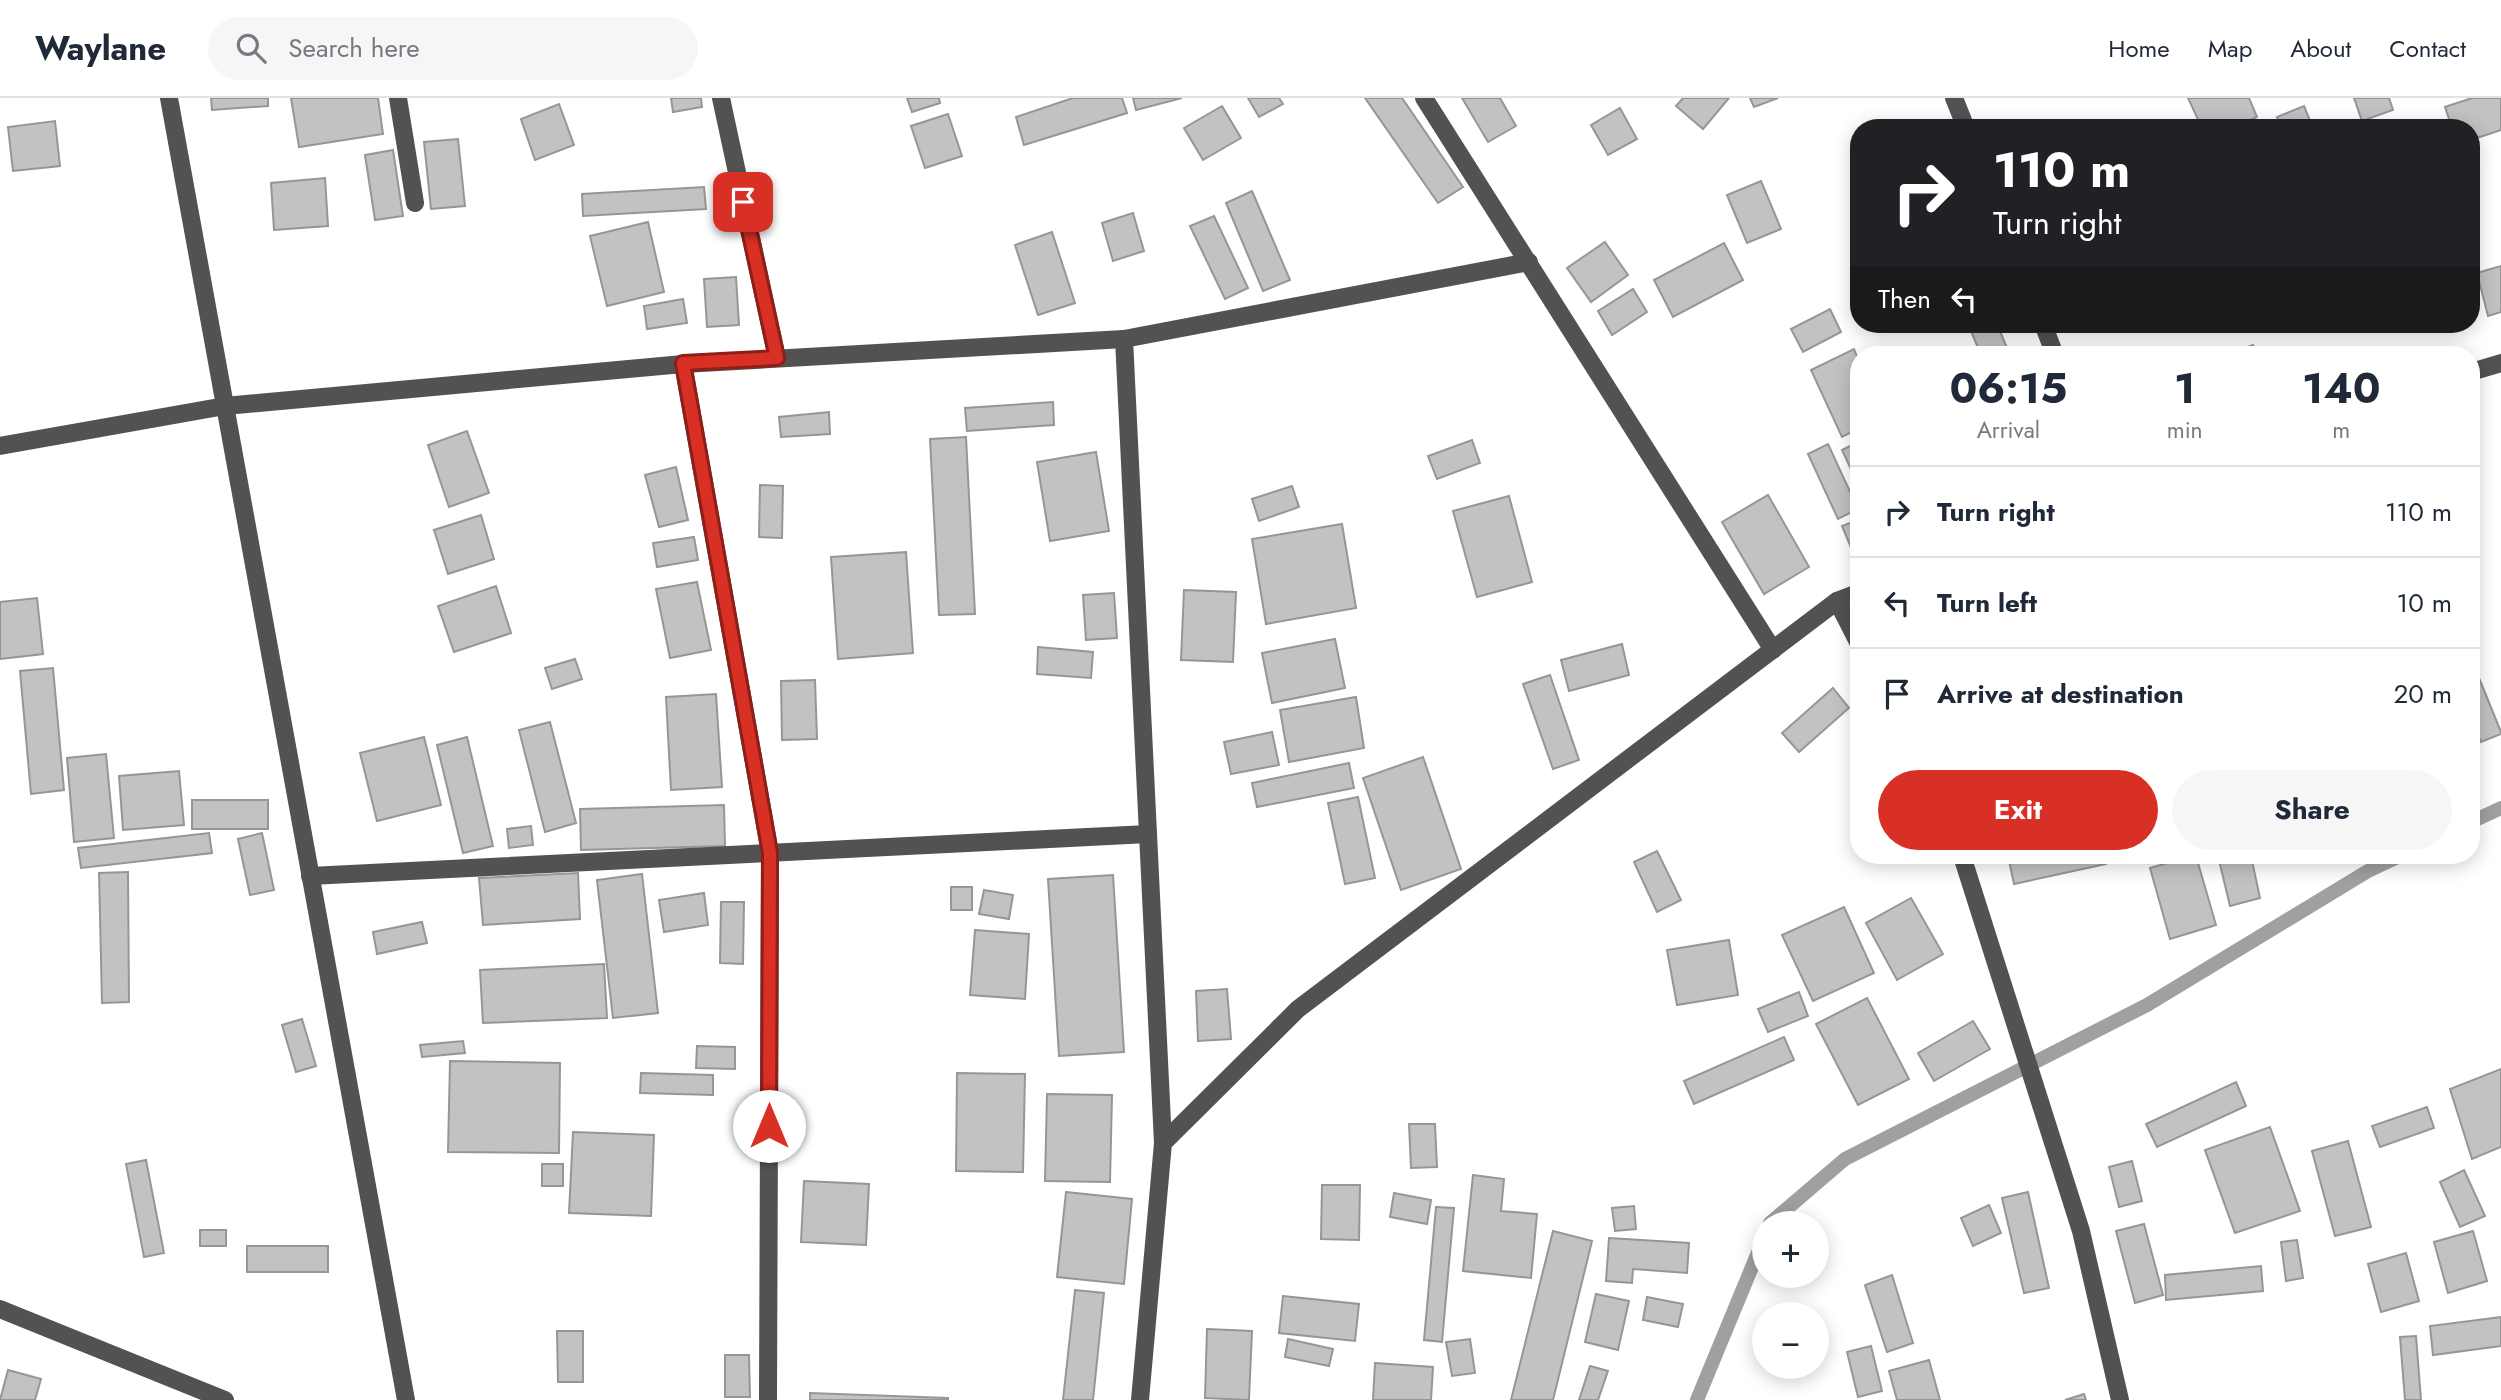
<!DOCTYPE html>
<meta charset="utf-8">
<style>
:root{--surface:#fff;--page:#f6f6f7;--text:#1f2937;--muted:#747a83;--line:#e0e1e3;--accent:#d93025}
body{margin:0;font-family:Jost,sans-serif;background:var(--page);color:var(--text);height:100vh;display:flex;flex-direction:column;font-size:26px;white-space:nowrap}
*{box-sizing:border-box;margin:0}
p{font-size:23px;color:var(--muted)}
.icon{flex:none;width:38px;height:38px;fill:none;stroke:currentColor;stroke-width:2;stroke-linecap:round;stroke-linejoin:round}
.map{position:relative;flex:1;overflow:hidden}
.side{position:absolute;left:1850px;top:248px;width:630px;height:518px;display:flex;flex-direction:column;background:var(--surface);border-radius:28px;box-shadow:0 4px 18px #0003}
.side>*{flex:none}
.hud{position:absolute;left:1850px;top:21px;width:630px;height:214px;border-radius:28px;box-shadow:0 4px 18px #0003;background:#202124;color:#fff;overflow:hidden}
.controls{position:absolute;left:1752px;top:1113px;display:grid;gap:14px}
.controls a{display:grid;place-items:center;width:77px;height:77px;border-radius:50%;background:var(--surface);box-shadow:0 4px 18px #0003;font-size:35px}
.pin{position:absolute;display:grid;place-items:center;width:60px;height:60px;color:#fff;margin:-30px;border-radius:14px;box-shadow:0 4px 10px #0006}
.me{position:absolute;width:77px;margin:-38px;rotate:0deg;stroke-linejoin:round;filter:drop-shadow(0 0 5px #0008)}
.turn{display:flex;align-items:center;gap:24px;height:147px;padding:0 28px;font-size:32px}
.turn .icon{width:91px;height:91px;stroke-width:2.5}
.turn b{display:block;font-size:49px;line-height:60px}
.then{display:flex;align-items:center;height:66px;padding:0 28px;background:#0003;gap:14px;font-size:26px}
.eta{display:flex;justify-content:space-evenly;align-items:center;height:119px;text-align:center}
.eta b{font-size:42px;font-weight:700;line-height:49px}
.button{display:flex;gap:14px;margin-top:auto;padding:14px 28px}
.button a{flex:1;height:80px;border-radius:42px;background:var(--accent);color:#fff;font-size:28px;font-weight:700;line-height:80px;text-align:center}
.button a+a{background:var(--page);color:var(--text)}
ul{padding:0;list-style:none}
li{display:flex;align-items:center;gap:21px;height:91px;padding:0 28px;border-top:2px solid var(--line)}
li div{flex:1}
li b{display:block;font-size:26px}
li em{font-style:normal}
header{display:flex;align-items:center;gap:42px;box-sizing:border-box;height:98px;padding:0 35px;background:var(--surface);border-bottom:2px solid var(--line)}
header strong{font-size:33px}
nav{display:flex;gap:38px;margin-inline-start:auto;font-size:24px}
.search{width:490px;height:63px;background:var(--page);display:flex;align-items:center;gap:18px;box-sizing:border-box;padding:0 24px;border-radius:38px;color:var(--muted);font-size:26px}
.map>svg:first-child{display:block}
</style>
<header>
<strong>Waylane</strong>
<div class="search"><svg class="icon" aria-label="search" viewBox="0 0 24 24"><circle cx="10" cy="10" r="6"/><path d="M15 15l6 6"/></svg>Search here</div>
<nav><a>Home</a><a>Map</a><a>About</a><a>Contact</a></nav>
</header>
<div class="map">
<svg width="2501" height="1302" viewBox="0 0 2501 1302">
<rect width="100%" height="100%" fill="#fff"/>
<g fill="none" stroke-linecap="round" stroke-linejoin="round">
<!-- stream -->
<g stroke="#a0a0a0" stroke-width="14">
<polyline points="2471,724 2501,710"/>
<polyline points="1770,1125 1845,1061 2147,907 2368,773 2400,758"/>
<polyline points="1697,1302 1764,1140"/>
</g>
</g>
<!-- building -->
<g fill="#c2c2c2" stroke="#969696" stroke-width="2">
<polygon points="211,0 268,0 268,8 212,12"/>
<polygon points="291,0 378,0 383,36 299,49"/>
<polygon points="671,0 701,0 702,9 673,14"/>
<polygon points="907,0 939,0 940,5 912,14"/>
<polygon points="1073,0 1122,0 1127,15 1024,47 1016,19"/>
<polygon points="1133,0 1182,0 1136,12"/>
<polygon points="1248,0 1279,0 1283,6 1259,19"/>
<polygon points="1365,0 1402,0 1463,89 1438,105"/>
<polygon points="1462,0 1500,0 1516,28 1488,44"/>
<polygon points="1683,0 1729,0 1703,31 1676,8"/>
<polygon points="1750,0 1778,0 1754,9"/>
<polygon points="2188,0 2249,0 2257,19 2232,30 2202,30"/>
<polygon points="2354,0 2389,0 2393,12 2362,23"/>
<polygon points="2472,0 2501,0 2501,32 2471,42 2471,30 2452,30 2445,9"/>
<polygon points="559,6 574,47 535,62 521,21"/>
<polygon points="1222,8 1241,40 1203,62 1184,30"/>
<polygon points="2304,8 2313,30 2281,30 2277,19"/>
<polygon points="1620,10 1637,41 1608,57 1591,27"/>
<polygon points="948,16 962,58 925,70 911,28"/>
<polygon points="55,23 60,68 13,73 8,29"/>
<polygon points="458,41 465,108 431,111 424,44"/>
<polygon points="393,52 403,118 375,122 365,57"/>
<polygon points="325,80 328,128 274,132 271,85"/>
<polygon points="1761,83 1781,131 1747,145 1727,97"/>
<polygon points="704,89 706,111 583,118 582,96"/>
<polygon points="1252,93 1290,182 1263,193 1226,105"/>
<polygon points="1133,115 1144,153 1113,163 1102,125"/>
<polygon points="1214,118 1248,190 1225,201 1190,128"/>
<polygon points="648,124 664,194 607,208 590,138"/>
<polygon points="1052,134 1075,205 1038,217 1015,147"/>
<polygon points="1605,144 1628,177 1591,204 1567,170"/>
<polygon points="1724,145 1743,182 1673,219 1654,182"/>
<polygon points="2501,168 2501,214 2488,218 2477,175"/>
<polygon points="736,179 739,227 707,229 704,181"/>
<polygon points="1633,191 1647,214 1612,237 1598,213"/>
<polygon points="683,201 687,225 647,231 644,208"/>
<polygon points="1830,211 1841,234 1803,254 1791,231"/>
<polygon points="1968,226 1997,226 2010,257 1981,257"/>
<polygon points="2253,247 2257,257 2226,257"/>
<polygon points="1854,251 1858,261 1858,331 1842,339 1811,272"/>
<polygon points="1053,304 1054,327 967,333 965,310"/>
<polygon points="829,314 830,336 781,339 779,319"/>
<polygon points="467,333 489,395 449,409 428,347"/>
<polygon points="966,339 975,516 939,517 930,341"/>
<polygon points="1472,342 1480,365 1437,381 1428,358"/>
<polygon points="1858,344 1858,386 1842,352"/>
<polygon points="1828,346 1858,411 1838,421 1808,356"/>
<polygon points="1096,354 1109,433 1050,443 1037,364"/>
<polygon points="676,369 688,422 659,429 645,377"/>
<polygon points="760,387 783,388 782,440 759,439"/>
<polygon points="1292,388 1299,409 1259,423 1252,401"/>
<polygon points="1768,397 1809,469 1764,496 1722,424"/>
<polygon points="1509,398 1532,484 1477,499 1453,413"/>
<polygon points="481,417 494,461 448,476 434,432"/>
<polygon points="1858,422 1858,466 1842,428"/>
<polygon points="1342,426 1356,510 1266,526 1252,441"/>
<polygon points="694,439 698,462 657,469 653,445"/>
<polygon points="906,454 913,555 838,561 831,459"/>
<polygon points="697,484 711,552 670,560 656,491"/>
<polygon points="496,488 511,535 454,554 438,508"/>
<polygon points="1184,492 1236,494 1233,564 1181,562"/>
<polygon points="1114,495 1117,540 1086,542 1083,497"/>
<polygon points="37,500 43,556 0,561 0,504"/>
<polygon points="1335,541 1345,590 1272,605 1262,555"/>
<polygon points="1622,546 1629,577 1569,593 1561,562"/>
<polygon points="1038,549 1093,554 1091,580 1037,576"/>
<polygon points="575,561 582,581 552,591 545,570"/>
<polygon points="53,570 64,692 31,696 20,573"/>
<polygon points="1550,577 1579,662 1553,671 1523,586"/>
<polygon points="2479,580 2501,634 2501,636 2481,644 2471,620 2471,583"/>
<polygon points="815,582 817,641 782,642 781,583"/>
<polygon points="1833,590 1849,610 1799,654 1782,635"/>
<polygon points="716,596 722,689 671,692 666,599"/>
<polygon points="1356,599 1364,650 1289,664 1280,612"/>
<polygon points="550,624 576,725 545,734 519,632"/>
<polygon points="1272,634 1279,667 1231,676 1224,644"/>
<polygon points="424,639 441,707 377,723 360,655"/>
<polygon points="467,639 493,748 463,755 437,647"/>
<polygon points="106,656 114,740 74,744 67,660"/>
<polygon points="1423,659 1461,771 1401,792 1363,680"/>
<polygon points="1349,665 1354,690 1257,709 1252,685"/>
<polygon points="179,673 184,727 123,732 119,678"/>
<polygon points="1358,699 1375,780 1345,786 1328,705"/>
<rect x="192" y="702" width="76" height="29"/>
<polygon points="724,707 725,748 581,752 580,711"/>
<polygon points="531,728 533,747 509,750 507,731"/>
<polygon points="209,735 212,755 81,770 78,750"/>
<polygon points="262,735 274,792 250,797 238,741"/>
<polygon points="1657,753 1681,802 1657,814 1634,764"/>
<polygon points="2008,758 2104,758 2106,766 2014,786"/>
<polygon points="2192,758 2196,758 2216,827 2170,841 2150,770"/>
<polygon points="2218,758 2251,758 2260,800 2230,808"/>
<polygon points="128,774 129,904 102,905 99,775"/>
<polygon points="578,775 580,821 483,827 479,780"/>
<polygon points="642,776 658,915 613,920 597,782"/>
<polygon points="1113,777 1124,954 1059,958 1048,781"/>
<rect x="951" y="789" width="21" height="23"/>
<polygon points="984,792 1013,797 1009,821 979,816"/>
<polygon points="704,795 708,827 664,834 659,802"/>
<polygon points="1911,800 1943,856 1897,882 1866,825"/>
<polygon points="721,804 744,804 743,866 720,865"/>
<polygon points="1844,809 1874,875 1813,903 1782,837"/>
<polygon points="422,824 427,845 377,856 373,834"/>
<polygon points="975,832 1029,836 1025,901 970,897"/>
<polygon points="1729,842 1738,897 1677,907 1667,852"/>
<polygon points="604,866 607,920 483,925 480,872"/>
<polygon points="1227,891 1231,941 1198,943 1196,893"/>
<polygon points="1799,894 1808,918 1768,934 1758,911"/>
<polygon points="1867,900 1909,981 1858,1007 1816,926"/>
<polygon points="302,921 316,968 296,974 282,927"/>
<polygon points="1973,923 1990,951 1934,983 1918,955"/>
<polygon points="1784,939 1794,962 1694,1006 1684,983"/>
<polygon points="463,943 465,955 422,959 420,947"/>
<polygon points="697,948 735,949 735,971 696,970"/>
<polygon points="450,963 560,965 559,1055 448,1054"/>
<polygon points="2501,971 2501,1049 2472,1061 2450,991"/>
<polygon points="641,975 713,977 713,997 640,995"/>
<polygon points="957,975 1025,976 1023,1074 956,1073"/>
<polygon points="2236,984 2246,1008 2157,1049 2146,1026"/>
<polygon points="1047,996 1112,997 1110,1084 1045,1083"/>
<polygon points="2427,1009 2434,1030 2380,1049 2372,1028"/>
<polygon points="1409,1026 1435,1026 1437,1069 1411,1070"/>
<polygon points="2270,1029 2300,1113 2235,1135 2205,1052"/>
<polygon points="573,1034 654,1037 651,1118 569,1115"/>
<polygon points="2348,1043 2371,1129 2335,1138 2312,1053"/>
<polygon points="146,1062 164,1155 144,1159 126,1066"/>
<polygon points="2132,1063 2142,1103 2119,1109 2109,1069"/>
<rect x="542" y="1066" width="21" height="22"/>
<polygon points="2464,1072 2485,1118 2460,1129 2440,1084"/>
<polygon points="1473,1077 1504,1081 1501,1113 1537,1116 1531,1180 1463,1173"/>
<polygon points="804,1083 869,1086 866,1147 801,1144"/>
<polygon points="1322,1087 1360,1087 1359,1142 1321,1141"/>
<polygon points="1066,1094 1132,1101 1124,1186 1057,1179"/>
<polygon points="2028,1094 2049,1190 2024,1195 2002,1100"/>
<polygon points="1394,1095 1431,1102 1427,1126 1390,1119"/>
<polygon points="1989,1107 2001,1135 1973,1148 1961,1120"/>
<polygon points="1634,1108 1636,1131 1615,1133 1612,1110"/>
<polygon points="1436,1109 1454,1110 1442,1244 1424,1242"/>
<polygon points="2144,1126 2163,1197 2135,1205 2116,1133"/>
<rect x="200" y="1132" width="26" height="16"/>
<polygon points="1553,1133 1592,1143 1553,1302 1511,1302"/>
<polygon points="2473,1133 2487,1183 2448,1195 2434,1144"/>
<polygon points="1609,1140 1689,1145 1687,1175 1633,1171 1632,1185 1606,1183"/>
<polygon points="2297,1142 2303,1180 2286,1183 2281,1144"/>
<rect x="247" y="1148" width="81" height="26"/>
<polygon points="2406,1155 2419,1203 2381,1214 2368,1166"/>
<polygon points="2261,1168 2263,1193 2166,1202 2165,1177"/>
<polygon points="1892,1177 1913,1245 1887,1254 1865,1187"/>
<polygon points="1075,1192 1104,1195 1093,1302 1063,1302"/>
<polygon points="1596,1196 1629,1203 1618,1252 1585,1244"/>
<polygon points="1283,1198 1359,1206 1355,1243 1279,1235"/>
<polygon points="1647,1199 1683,1206 1678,1229 1643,1222"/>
<polygon points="2501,1219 2501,1248 2433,1257 2430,1228"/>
<polygon points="1207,1231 1252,1233 1249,1302 1205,1300"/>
<polygon points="557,1233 583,1233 583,1284 558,1284"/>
<polygon points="2416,1238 2421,1302 2405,1302 2400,1239"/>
<polygon points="1288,1241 1333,1251 1329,1268 1285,1259"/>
<polygon points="1470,1241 1475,1275 1452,1278 1446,1244"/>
<polygon points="1871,1248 1882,1293 1858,1299 1847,1254"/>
<polygon points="725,1257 749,1257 750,1299 725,1299"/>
<polygon points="1929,1262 1940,1302 1897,1302 1889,1273"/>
<polygon points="1375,1265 1433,1269 1431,1302 1373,1302"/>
<polygon points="1590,1268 1608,1273 1598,1302 1579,1302"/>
<polygon points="8,1272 41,1281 35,1302 0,1302"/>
<polygon points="810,1295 948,1300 948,1302 810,1302"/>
<polygon points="2084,1296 2086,1302 2065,1302"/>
</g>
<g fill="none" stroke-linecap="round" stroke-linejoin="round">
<!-- minor -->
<g stroke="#525252" stroke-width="18">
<polyline points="169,0 406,1302"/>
<polyline points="398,0 415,105"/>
<polyline points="721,0 777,260"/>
<polyline points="1424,0 1773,552"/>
<polyline points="1954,0 1966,30"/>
<polyline points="2043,226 2055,257"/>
<polyline points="1124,241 1163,1045"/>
<polyline points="683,266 770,755 768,1302"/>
<polyline points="2471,274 2501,265"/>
<polyline points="0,348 225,308 683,266 1124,241 1529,164"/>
<polyline points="1837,503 1858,544"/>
<polyline points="1962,758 2081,1133 2120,1302"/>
<polyline points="310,778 1148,736"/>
<polyline points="0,1211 225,1302"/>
<polyline points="1140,1302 1163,1045 1298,911 1837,503 1858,495"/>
</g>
</g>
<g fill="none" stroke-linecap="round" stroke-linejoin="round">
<defs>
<polyline id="route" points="743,104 777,260 683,265 770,755 769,1028"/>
</defs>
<!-- route casing -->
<use href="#route" stroke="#8d1f18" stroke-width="18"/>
<!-- route -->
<use href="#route" stroke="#d93025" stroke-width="12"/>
</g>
</svg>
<div class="controls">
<a>+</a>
<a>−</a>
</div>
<div class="pin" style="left:743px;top:104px;background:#d93025"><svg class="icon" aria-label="arrive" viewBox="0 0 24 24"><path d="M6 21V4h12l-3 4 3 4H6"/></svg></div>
<svg class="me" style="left:769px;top:1028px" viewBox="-20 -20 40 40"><circle r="19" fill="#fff"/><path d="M0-13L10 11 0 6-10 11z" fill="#d93025"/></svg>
<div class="hud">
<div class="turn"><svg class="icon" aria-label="right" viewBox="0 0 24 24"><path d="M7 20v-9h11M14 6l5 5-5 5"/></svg><div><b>110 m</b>Turn right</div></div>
<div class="then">Then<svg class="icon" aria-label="left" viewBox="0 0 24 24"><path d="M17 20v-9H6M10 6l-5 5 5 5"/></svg></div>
</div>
<section class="side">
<div class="eta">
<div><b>06:15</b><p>Arrival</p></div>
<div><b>1</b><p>min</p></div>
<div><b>140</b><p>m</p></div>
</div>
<ul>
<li><svg class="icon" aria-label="right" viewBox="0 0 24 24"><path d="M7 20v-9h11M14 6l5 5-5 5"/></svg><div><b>Turn right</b></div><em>110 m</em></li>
<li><svg class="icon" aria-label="left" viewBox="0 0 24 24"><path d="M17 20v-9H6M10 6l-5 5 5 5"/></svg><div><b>Turn left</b></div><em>10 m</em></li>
<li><svg class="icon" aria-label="arrive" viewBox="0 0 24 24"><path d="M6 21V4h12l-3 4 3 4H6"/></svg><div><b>Arrive at destination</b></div><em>20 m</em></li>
</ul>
<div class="button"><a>Exit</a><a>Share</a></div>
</section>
</div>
